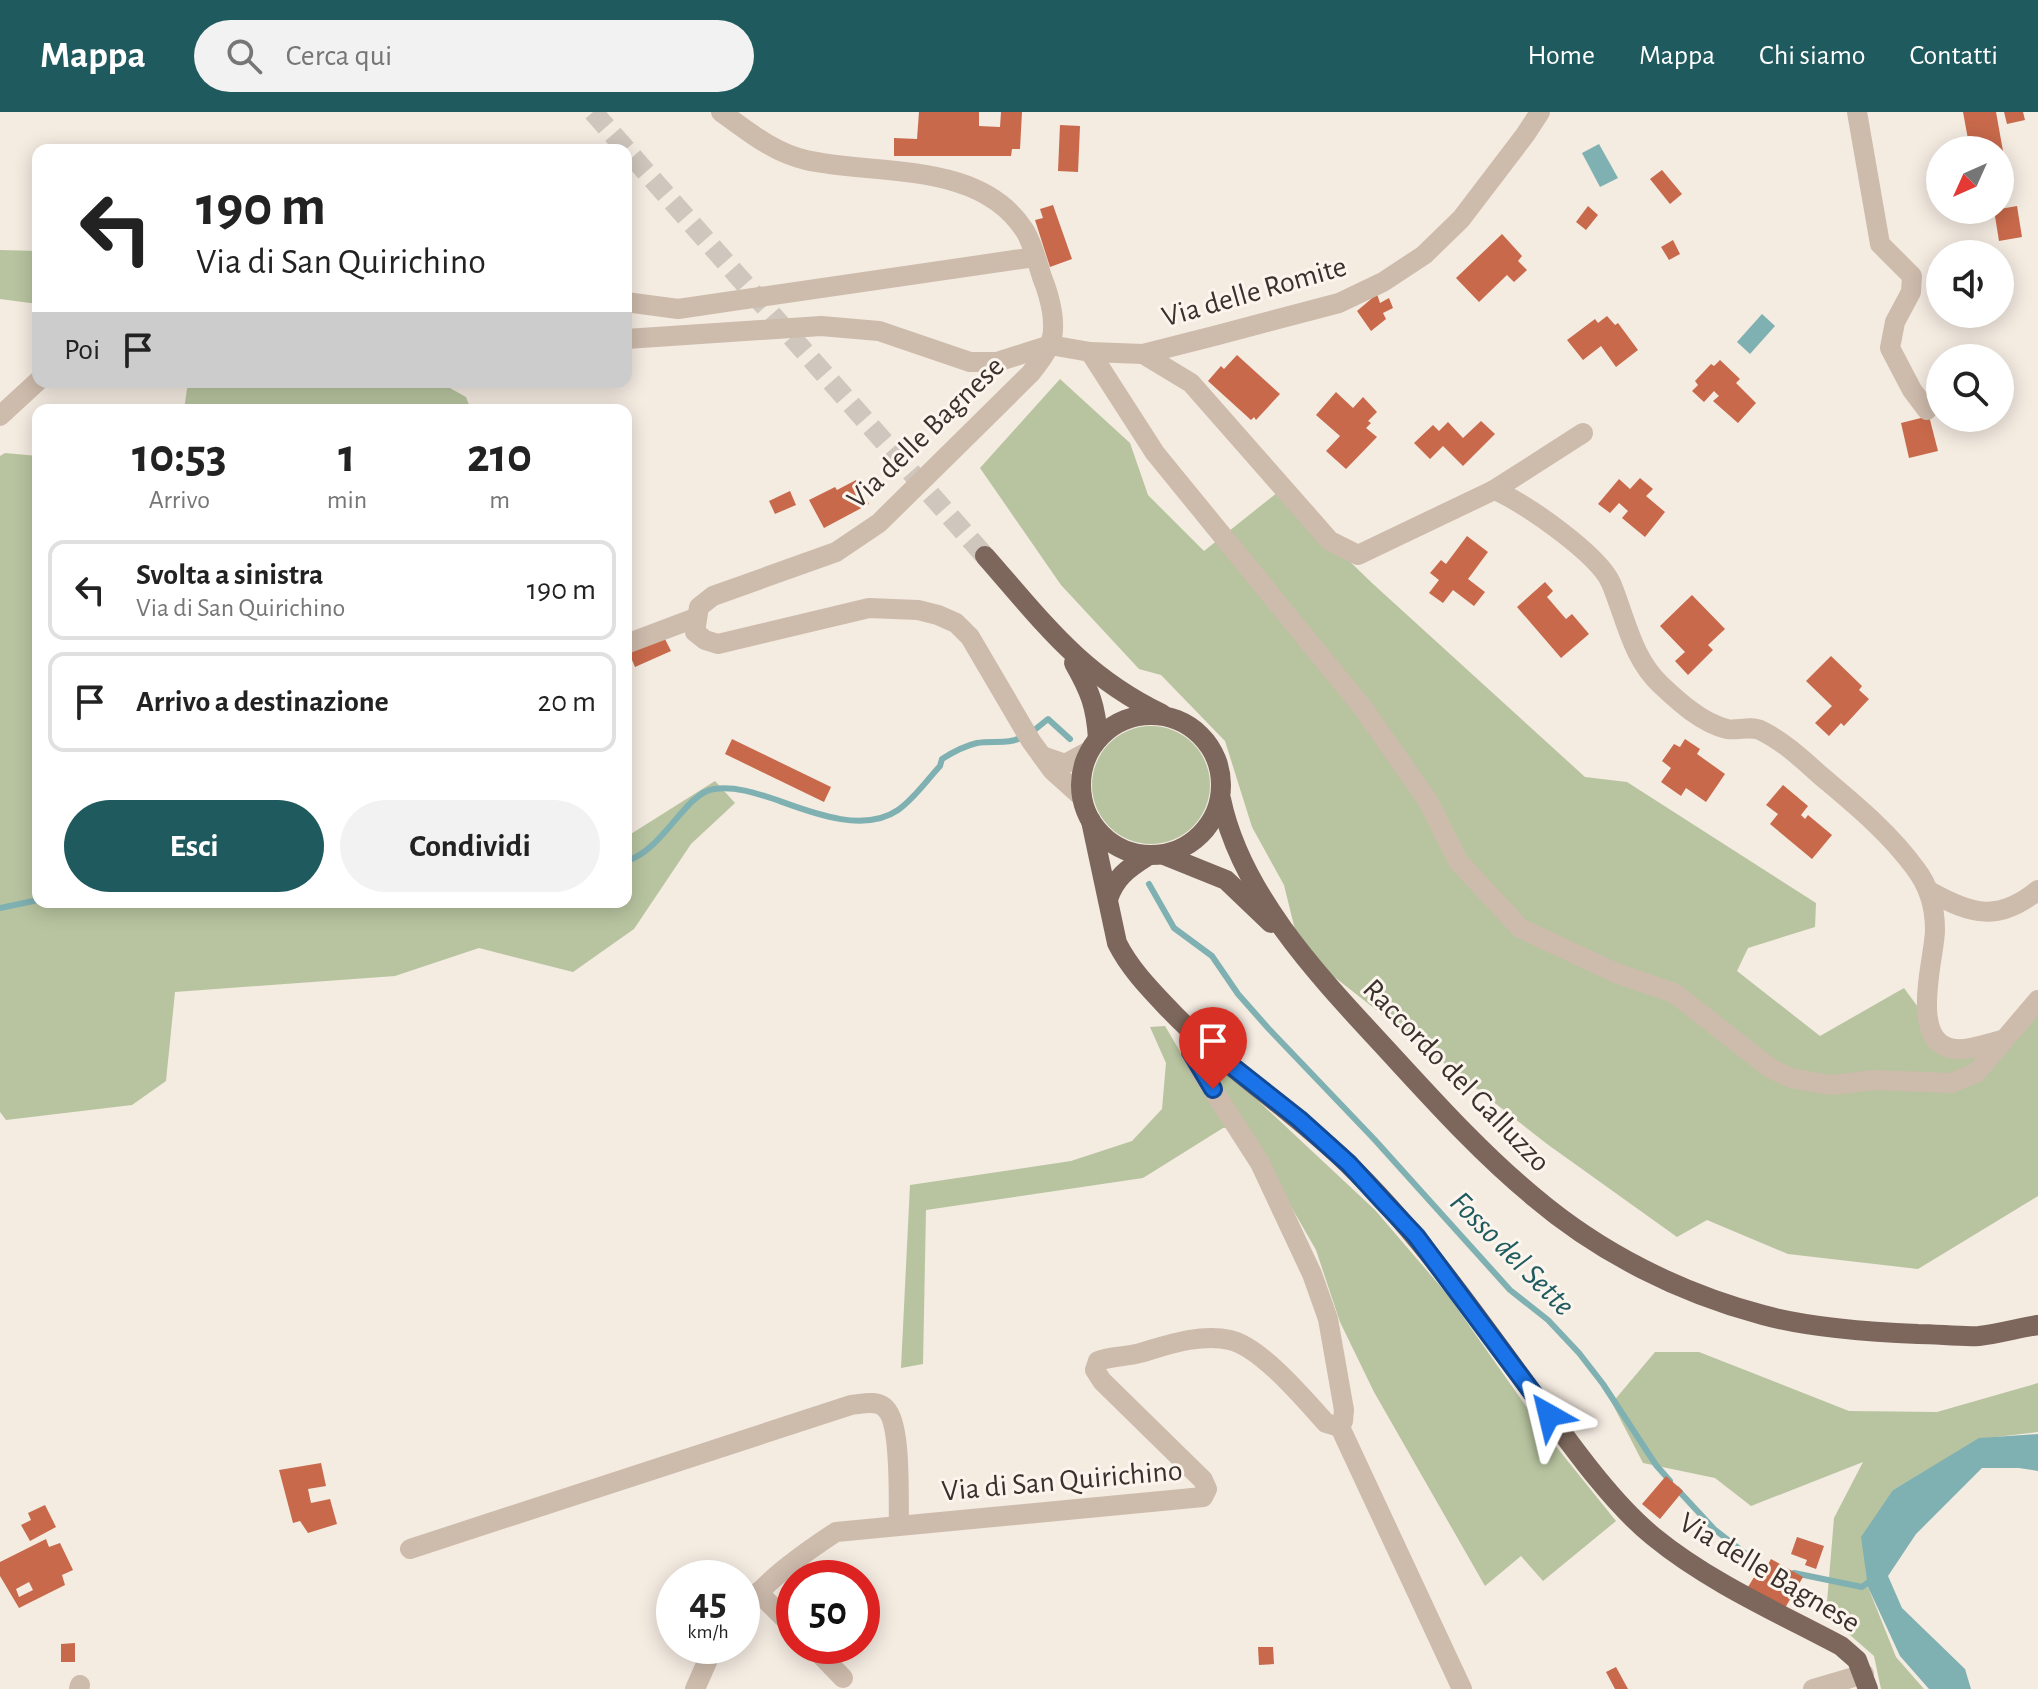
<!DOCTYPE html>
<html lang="it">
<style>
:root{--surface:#fff;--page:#f2f2f2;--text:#222;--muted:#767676;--line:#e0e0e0;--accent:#1f5a5e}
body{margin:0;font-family:"Alegreya Sans",sans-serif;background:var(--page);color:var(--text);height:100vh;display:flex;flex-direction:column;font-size:30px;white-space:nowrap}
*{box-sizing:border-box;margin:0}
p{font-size:26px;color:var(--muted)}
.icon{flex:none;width:44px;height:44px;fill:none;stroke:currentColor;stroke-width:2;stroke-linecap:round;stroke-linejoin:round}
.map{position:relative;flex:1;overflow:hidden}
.panel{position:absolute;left:32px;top:292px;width:600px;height:504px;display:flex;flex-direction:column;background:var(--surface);border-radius:16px;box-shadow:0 4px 20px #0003}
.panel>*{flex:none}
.banner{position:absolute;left:32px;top:32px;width:600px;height:244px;border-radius:16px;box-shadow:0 4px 20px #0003;background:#fff;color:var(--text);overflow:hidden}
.needle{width:52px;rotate:225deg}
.tools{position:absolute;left:1926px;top:24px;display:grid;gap:16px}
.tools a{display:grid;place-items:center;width:88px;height:88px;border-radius:50%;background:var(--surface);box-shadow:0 4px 20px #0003;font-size:40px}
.speed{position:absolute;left:656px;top:1448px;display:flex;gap:16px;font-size:40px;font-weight:700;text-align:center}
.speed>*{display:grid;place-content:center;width:104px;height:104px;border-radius:50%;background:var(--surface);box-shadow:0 4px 20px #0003;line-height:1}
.speed small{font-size:20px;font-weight:400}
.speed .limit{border:12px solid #d22;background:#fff;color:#111}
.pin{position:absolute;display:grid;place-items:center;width:68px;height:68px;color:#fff;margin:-82px -34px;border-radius:50% 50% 50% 0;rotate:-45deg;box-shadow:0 0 8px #0007}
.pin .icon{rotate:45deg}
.me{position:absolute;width:88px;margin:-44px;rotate:323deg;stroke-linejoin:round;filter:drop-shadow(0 0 6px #0008)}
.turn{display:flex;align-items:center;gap:28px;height:168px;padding:0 32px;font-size:36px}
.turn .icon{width:104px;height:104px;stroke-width:2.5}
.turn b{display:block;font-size:56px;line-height:68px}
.then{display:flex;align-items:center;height:76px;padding:0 32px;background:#0003;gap:16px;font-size:30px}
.eta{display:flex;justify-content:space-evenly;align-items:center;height:136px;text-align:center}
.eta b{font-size:48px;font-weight:600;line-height:56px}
.action{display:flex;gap:16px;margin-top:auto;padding:16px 32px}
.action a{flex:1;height:92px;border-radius:48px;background:var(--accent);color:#fff;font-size:32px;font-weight:600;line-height:92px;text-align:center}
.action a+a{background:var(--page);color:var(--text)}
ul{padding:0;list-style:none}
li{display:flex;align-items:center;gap:24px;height:100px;margin:0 16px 12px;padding:0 16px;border:4px solid var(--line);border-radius:16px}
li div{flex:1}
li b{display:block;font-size:30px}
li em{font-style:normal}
header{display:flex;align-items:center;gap:48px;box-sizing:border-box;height:112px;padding:0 40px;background:var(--accent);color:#fff}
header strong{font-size:38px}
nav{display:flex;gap:44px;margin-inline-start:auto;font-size:28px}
.search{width:560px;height:72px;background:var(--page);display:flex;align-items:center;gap:20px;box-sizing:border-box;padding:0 28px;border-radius:44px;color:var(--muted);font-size:30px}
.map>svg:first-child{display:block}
</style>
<header>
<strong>Mappa</strong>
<div class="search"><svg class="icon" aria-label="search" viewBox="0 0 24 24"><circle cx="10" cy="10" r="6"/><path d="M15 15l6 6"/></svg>Cerca qui</div>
<nav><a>Home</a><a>Mappa</a><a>Chi siamo</a><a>Contatti</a></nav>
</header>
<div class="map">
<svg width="2038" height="1577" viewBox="0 0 2038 1577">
<rect width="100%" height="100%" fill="#f4ebe1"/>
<!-- green -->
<g fill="#b8c4a0">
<polygon points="0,138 38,139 38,192 0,187"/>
<polygon points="1060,267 1130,331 1148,383 1204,439 1278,380 1372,471 1585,665 1627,670 1816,791 1815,815 1748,836 1737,859 1820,924 1904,876 1953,943 1995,932 2038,882 2038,1084 1918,1157 1788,1142 1707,1108 1677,1125 1547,1032 1300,838 1284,773 1252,715 1225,629 1161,563 1139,557 1061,473 980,356"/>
<polygon points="188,270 439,270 466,285 471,298 184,298"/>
<polygon points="5,341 38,344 38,790 626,790 626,725 715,669 735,691 691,732 634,817 573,860 479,836 395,864 175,880 166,969 132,993 6,1008 0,1000 0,344"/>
<circle cx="1151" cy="673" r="59"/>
<polygon points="1165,914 1181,941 1222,955 1375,1098 1447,1182 1542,1317 1616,1409 1543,1469 1521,1444 1485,1474 1374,1280 1340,1210 1316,1138 1245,1014 1223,1016 1143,1066 926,1098 923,1252 901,1256 910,1073 1071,1049 1132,1029 1162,997 1166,951 1150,915"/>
<polygon points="1655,1240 1699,1240 1849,1299 1937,1300 2038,1271 2038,1320 1979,1327 1893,1378 1868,1475 1896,1545 1924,1577 1881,1577 1874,1544 1826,1502 1834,1406 1863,1350 1751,1394 1715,1366 1643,1351 1612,1291"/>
</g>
<!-- water -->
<g fill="#7fb0b2">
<polygon points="1599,32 1618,66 1600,75 1582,41"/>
<polygon points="1762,202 1775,214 1750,242 1737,230"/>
<polygon points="2038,1322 2038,1359 2019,1356 1982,1356 1916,1422 1888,1464 1902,1496 1965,1557 1971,1577 1929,1577 1900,1544 1868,1475 1861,1425 1893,1378 1979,1326"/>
</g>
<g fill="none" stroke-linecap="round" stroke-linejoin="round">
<!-- stream -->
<g stroke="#7fb0b2" stroke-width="6">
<polyline points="1032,620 1048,607 1070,627"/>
<path d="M 626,749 C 663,739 685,681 714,677 C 734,674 756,681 774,687 C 810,700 863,722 898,698 C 914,687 927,668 940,654 L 942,647 C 953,640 964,634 977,631 C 992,628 1009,633 1022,625"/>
<polyline points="1149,772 1174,816 1212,844 1238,882 1268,916 1374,1027 1510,1178 1548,1208 1579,1241 1603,1272 1656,1353 1670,1369"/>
<polyline points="0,796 38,788"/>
<polyline points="1677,1377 1714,1417 1764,1456 1771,1457"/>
<polyline points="1794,1461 1862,1475 1871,1468"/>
</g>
</g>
<!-- building -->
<g fill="#c8694b" fill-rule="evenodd">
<polygon points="919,0 979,0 979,14 1000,15 1001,0 1022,0 1020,37 1012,37 1011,44 894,44 894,26 917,27"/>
<polygon points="1963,0 1996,0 2008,67 2000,68 2000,38 1970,38"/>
<polygon points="2004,0 2023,0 2025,8 2007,12"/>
<polygon points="1060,13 1080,14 1078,60 1058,59"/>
<polygon points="1662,58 1682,82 1670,92 1650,67"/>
<polygon points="1053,93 1072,147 1050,155 1035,108 1043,106 1040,97"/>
<polygon points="1588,94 1598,103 1586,118 1576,110"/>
<polygon points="2017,94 2022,125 1999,129 1994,98"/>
<polygon points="1502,122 1522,144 1518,149 1527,158 1514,170 1507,163 1479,190 1456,166"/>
<polygon points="1673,128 1680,142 1669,148 1661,135"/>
<polygon points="1377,182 1380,191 1389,186 1393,196 1383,201 1386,207 1371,219 1357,199"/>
<polygon points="1607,204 1615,213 1618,211 1638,238 1616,255 1601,234 1583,248 1567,228 1595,207 1598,211"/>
<polygon points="1237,243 1280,282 1256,308 1254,305 1251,308 1208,269 1221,254 1224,257"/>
<polygon points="1720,248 1740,267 1736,271 1756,291 1738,311 1713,289 1719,284 1714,279 1704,290 1692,279 1698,273 1695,269 1711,252 1714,254"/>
<polygon points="1336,280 1353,296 1363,285 1377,300 1368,309 1371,311 1366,316 1377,325 1346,357 1326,339 1340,324 1316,303"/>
<polygon points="1929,304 1938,339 1909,346 1901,311"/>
<polygon points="1481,309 1495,322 1463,354 1443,334 1430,347 1414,331 1433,313 1439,319 1448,310 1463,326"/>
<polygon points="1640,366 1653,377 1646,384 1665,400 1645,425 1622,406 1628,399 1619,391 1610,401 1598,392 1619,367 1630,377"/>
<polygon points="856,368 869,392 824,416 809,388 835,375 837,378"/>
<polygon points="790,379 796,393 775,402 769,389"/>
<polygon points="1467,424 1488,440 1468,467 1485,480 1474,494 1453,478 1443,491 1429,481 1439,468 1430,461 1441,448 1446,452"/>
<polygon points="1545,470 1553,479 1547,485 1566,507 1572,502 1589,522 1561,546 1517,495"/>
<polygon points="1692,483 1725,517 1708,533 1713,538 1688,563 1675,549 1685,540 1660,514"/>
<polygon points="664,525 671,539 635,555 629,541"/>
<polygon points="1831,544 1862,574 1859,578 1869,587 1844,614 1841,611 1829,624 1815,611 1832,594 1806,569"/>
<polygon points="732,627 831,675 824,690 725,642"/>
<polygon points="1685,627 1700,637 1697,642 1725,662 1706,690 1686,676 1681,684 1661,670 1671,656 1662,649 1674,632 1680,635"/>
<polygon points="1783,673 1808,694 1801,703 1805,707 1808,703 1832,723 1812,747 1770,712 1778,702 1766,693"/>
<polygon points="321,1351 326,1374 308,1377 311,1391 330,1387 337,1412 308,1421 300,1409 293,1411 279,1358"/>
<polygon points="1666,1364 1683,1379 1660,1407 1642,1392"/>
<polygon points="45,1393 56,1415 30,1429 21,1413 31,1408 28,1401"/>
<polygon points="1797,1425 1824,1434 1816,1457 1805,1453 1807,1448 1791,1442"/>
<path d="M 46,1427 L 49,1435 L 60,1431 L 73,1458 L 62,1463 L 65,1473 L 19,1496 L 0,1464 L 0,1450 ZM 29,1470 L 33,1478 L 19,1485 L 16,1477 Z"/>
<polygon points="1771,1447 1803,1465 1785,1496 1748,1475 1759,1457 1764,1460"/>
<polygon points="75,1531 75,1550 61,1550 61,1532"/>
<polygon points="1258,1535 1273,1535 1274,1552 1259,1553"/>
<polygon points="1616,1555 1628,1577 1615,1577 1606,1560"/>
</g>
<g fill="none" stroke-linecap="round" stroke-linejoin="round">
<!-- major-tunnel -->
<polyline stroke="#cfc6bd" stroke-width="20" stroke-dasharray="20 10" stroke-linecap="butt" points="593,0 985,444"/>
<!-- minor -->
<g stroke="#cdbbac" stroke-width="20">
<path d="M 721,0 C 748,19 772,40 806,48 C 877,64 980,48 1025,119 C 1033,132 1037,150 1042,165 C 1050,185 1059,217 1048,236 C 1044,245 1037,253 1031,261 L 879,411 L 836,440 L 713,484 L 699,495 L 695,520 L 705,528 L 718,532 L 869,496 L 918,498 L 938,503 L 956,511 L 970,525 L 1031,629 L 1052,658 L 1082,685"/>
<polyline points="1857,0 1880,132 1912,164 1911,180 1895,210 1890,236 1912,278 1927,298"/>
<polyline points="626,190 678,197 1035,145"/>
<polyline points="626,227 821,214 879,219 970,250 997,250 1050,233 1090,240 1143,242 1214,224 1339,191 1383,170 1424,143 1461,107 1525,23 1540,0"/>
<polyline points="1090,240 1155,341 1363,596 1428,689 1458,749 1520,816 1616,861 1674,881 1770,956 1791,966 1818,971 1833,973 1873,968 1951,971 1976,961 2038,888"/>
<path d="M 1143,242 L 1191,271 L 1330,429 L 1358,443 L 1494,378 C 1523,389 1599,443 1611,471 C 1626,507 1632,546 1661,573 C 1679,590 1702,611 1727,617 C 1738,619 1751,613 1762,619 C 1784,630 1802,647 1820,663 C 1853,691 1889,720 1915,756 C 1929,774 1935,794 1935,818 C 1935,845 1907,932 1955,937 C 1968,939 1988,931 2002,928"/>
<polyline points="0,304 38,269"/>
<polyline points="1494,378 1583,321"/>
<polyline points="626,532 695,506"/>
<polyline points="1042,644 1065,652 1089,639"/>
<path d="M 1931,780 C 1972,803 1999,810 2038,778"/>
<polyline points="1339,1313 1462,1577"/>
<path d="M 410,1437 L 851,1293 C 862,1292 878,1287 886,1297 C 902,1313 898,1388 899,1413"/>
<polyline points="758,1480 794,1516"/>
<path d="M 742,1499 C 768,1467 801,1443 836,1420 L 1203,1385 L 1207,1377 L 1203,1368 L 1102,1269 L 1095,1258 L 1098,1249 C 1111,1244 1126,1245 1140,1241 C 1167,1233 1201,1221 1230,1228 C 1261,1235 1305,1288 1326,1311 L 1336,1314 L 1343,1309 L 1344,1298 L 1328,1207 L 1312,1162 L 1260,1051 L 1197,953 L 1191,940 L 1195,925"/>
<polyline points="812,1534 843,1566"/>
<polyline points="79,1577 80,1573"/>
<polyline points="695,1577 714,1534"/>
<polyline points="1813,1577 1864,1562"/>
</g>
<!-- major -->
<g stroke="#7d675c" stroke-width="20">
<path d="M 985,444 C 1043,510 1081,563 1162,602"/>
<path d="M 1074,551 C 1090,579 1096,594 1098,627"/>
<circle cx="1151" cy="673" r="70"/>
<path d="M 1221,687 C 1240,779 1314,859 1377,927 C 1427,981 1477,1038 1534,1085 C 1600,1141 1680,1181 1763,1203 C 1810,1216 1869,1220 1918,1222 C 1938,1222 1959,1225 1979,1224 C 1998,1222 2019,1216 2038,1213"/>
<path d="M 1091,709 L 1117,831 C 1129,855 1147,874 1165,893 C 1220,952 1289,995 1347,1051 C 1423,1124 1481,1212 1544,1296 C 1574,1337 1614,1393 1654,1425 C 1709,1470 1779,1501 1841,1534 L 1857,1548 L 1868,1577"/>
<polyline points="1164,743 1226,768 1271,811"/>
<path d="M 1108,787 C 1115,766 1127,757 1146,745"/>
</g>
</g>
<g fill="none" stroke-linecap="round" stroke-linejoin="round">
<defs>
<polyline id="route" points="1213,977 1191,940 1195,925 1299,1007 1349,1052 1382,1088 1416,1124 1549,1303"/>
</defs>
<!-- route casing -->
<use href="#route" stroke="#114b97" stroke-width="20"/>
<!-- route -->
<use href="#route" stroke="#1a73e8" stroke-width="14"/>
</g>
<g text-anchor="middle" stroke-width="6" stroke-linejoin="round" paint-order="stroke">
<!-- street labels -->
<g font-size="30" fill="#3b302b" stroke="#fbf5ee">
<text transform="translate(1254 179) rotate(-16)" y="10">Via delle Romite</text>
<text transform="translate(925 320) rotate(-44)" y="10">Via delle Bagnese</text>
<text transform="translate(1457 963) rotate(46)" y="10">Raccordo del Galluzzo</text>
<text transform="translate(1062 1368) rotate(-5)" y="10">Via di San Quirichino</text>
<text transform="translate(1770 1460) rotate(31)" y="10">Via delle Bagnese</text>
</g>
<!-- water labels -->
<g font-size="32" font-style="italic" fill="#1f5a5e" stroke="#fbf5ee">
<text transform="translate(1513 1141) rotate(45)" y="11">Fosso del Sette</text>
</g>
</g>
</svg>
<div class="tools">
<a><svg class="needle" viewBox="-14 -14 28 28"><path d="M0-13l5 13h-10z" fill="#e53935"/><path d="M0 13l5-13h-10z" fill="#767676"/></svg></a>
<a><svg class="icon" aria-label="sound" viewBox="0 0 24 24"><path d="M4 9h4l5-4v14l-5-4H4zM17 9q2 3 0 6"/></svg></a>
<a><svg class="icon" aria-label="search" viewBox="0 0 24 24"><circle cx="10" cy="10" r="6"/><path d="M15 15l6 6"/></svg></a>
</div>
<div class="speed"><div>45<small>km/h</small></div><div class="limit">50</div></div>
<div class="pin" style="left:1213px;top:977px;background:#d93025"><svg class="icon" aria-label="arrive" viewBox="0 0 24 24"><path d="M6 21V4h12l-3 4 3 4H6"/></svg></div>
<svg class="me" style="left:1549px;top:1303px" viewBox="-20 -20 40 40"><path d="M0-17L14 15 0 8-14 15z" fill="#1a73e8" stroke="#fff" stroke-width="4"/></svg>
<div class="banner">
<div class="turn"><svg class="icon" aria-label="left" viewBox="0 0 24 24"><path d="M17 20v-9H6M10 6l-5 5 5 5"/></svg><div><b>190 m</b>Via di San Quirichino</div></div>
<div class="then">Poi<svg class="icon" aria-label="arrive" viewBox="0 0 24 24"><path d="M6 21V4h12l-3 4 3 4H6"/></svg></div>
</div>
<section class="panel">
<div class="eta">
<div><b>10:53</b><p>Arrivo</p></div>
<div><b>1</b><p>min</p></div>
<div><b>210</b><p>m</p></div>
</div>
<ul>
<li><svg class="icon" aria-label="left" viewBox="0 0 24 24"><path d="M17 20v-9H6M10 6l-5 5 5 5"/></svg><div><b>Svolta a sinistra</b><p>Via di San Quirichino</p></div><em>190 m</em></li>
<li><svg class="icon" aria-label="arrive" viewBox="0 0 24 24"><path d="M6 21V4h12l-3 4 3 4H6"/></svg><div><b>Arrivo a destinazione</b></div><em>20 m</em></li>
</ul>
<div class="action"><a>Esci</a><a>Condividi</a></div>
</section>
</div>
